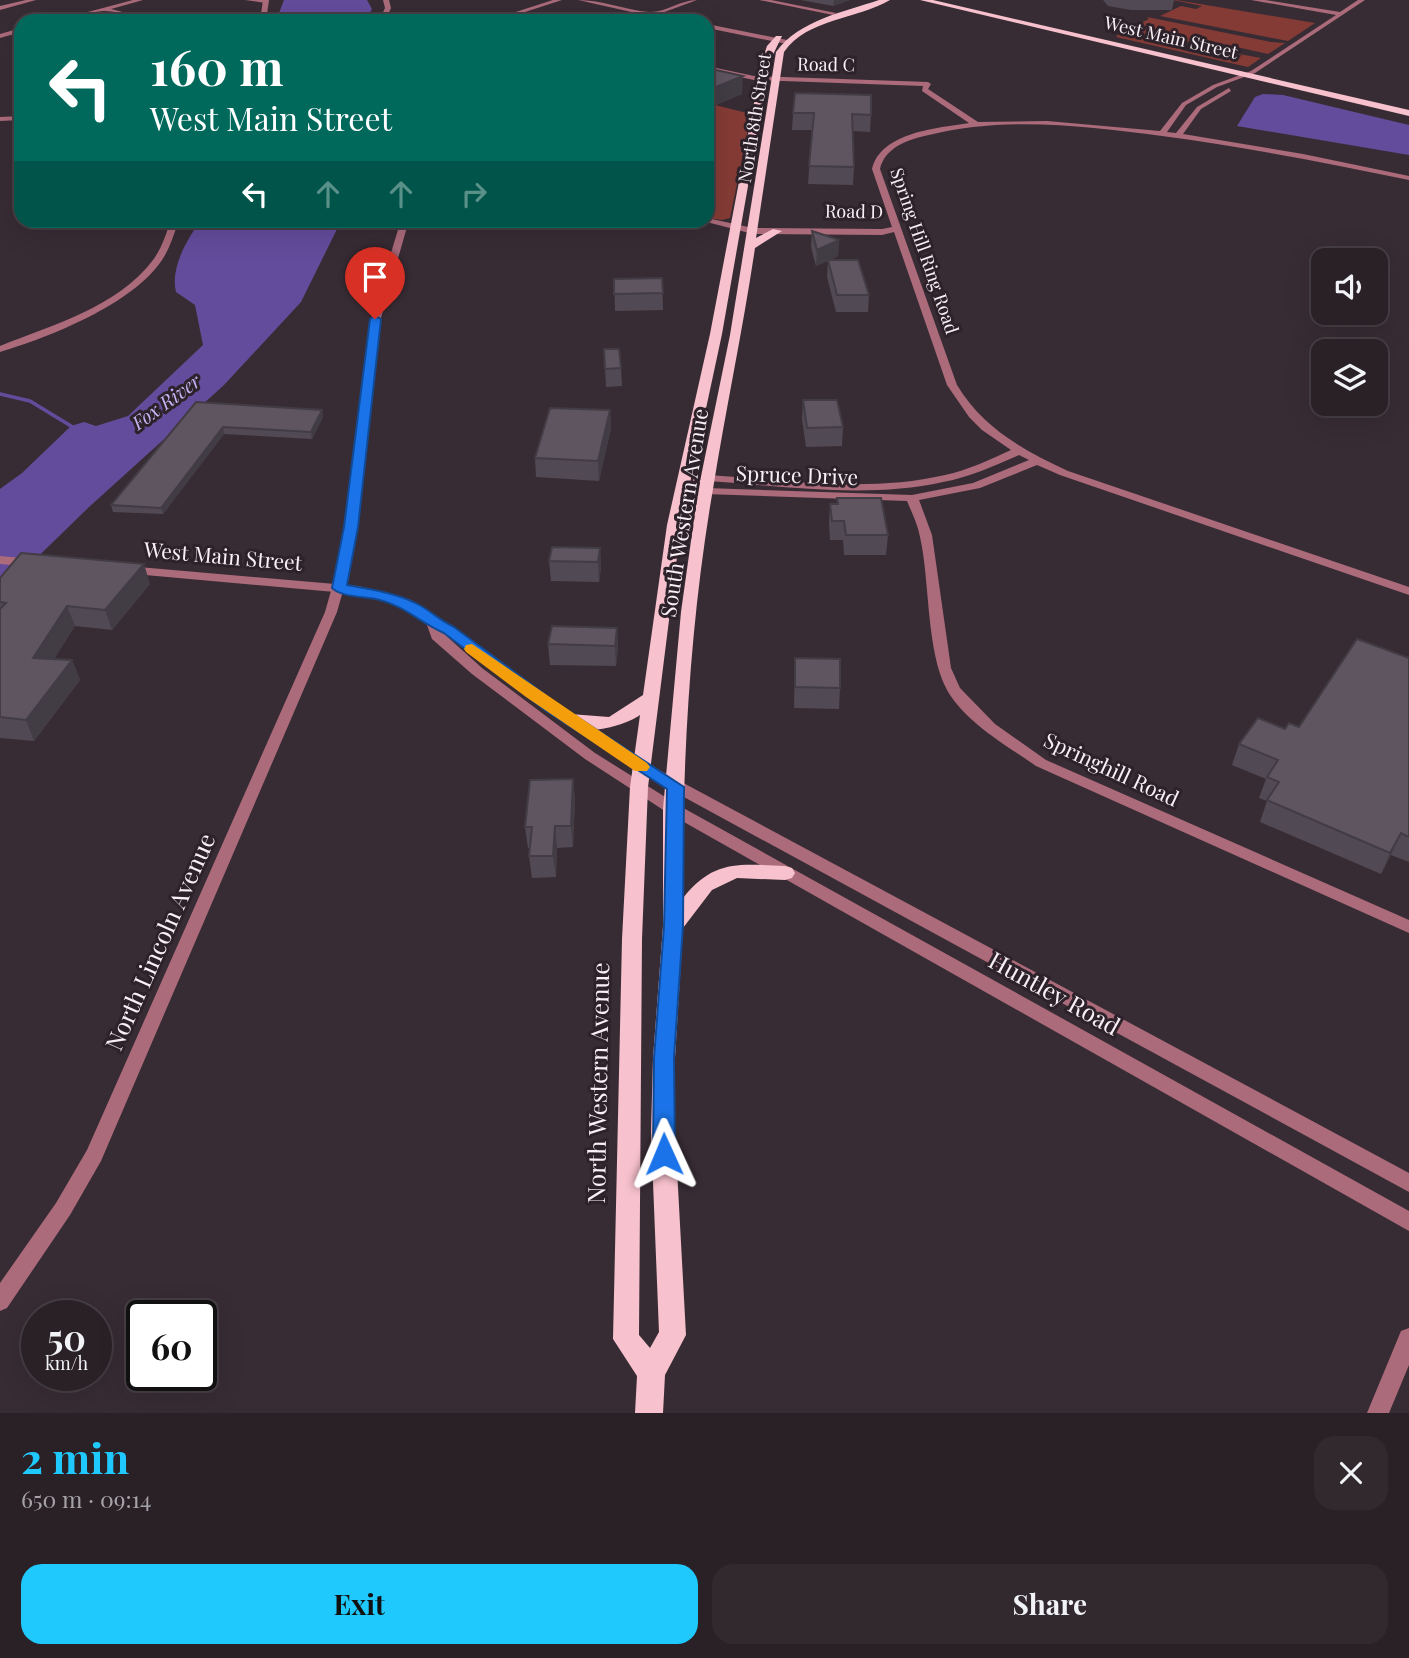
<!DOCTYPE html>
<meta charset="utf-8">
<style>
:root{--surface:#2a2127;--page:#32292f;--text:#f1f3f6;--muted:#a5a3a7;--line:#463e44;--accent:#20c9fd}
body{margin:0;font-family:"Playfair Display",serif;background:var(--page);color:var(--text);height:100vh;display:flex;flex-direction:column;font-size:26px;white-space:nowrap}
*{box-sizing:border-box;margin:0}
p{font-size:23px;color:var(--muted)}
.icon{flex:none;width:38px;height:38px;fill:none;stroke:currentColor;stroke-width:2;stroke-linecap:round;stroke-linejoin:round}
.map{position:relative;height:1413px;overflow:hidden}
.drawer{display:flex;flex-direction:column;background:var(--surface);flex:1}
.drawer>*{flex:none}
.top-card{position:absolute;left:14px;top:14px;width:700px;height:214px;border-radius:21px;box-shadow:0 7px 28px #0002,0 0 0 2px var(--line);background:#00695c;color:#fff;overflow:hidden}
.controls{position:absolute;left:1311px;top:248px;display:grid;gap:14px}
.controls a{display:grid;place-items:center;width:77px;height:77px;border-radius:14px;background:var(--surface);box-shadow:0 7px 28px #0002,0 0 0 2px var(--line);font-size:35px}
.speed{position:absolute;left:21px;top:1300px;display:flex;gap:14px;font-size:35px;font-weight:700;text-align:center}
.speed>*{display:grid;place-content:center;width:91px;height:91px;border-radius:50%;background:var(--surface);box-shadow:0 7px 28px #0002,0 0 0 2px var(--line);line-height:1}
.speed small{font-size:18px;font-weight:400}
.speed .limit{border:4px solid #111;border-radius:10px;background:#fff;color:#111}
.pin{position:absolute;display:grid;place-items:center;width:60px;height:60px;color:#fff;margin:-72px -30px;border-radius:50% 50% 50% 0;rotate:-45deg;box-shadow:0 0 7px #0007}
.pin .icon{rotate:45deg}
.me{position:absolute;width:77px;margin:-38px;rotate:359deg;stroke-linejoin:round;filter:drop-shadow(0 0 5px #0008)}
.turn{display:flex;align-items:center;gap:24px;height:147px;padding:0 21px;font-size:32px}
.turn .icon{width:91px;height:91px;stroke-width:2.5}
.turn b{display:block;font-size:49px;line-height:60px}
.lanes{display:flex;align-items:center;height:66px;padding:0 21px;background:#0003;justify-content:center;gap:35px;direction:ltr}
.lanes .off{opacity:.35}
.round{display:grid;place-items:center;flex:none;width:74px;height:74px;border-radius:21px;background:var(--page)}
.overview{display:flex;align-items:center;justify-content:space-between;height:119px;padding:0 21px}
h1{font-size:42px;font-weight:700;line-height:52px;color:var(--accent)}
.cta{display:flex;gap:14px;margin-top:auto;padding:14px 21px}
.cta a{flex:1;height:80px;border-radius:21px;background:var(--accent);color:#111;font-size:28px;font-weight:700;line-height:80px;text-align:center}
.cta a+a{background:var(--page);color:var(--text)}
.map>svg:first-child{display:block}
</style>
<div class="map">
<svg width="1409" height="1413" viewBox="0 0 1409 1413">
<rect width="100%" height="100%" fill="#382c34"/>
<!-- green -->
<g fill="#853b35">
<polygon points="1173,0 1176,0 1315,23 1288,41 1160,16 1181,6 1196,9 1202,6"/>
<path d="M 1147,17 L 1271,42 L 1285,43 L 1268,54 L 1201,39 L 1179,43 L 1188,47 L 1182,50 L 1225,60 L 1242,56 L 1239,54 L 1261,58 L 1248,67 L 1116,37 C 1125,26 1137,26 1149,19 Z"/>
<polygon points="707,103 751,114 730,218 722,220 707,218"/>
</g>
<!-- water -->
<g fill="#644c9c">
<polygon points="284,0 367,0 372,9 365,21 276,21"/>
<polygon points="1263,94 1283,95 1409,125 1409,155 1237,126 1255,97"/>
<path d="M 201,221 L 341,221 L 301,302 L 224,385 L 89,507 L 15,579 L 0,600 L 0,489 L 22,473 L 71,426 L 84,422 L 96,426 L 128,416 L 203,345 L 195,305 L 176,292 C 170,269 187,238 201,221 Z"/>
</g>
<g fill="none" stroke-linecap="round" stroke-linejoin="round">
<!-- stream -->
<polyline stroke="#644c9c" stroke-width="3.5" points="0,394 30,401 71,426"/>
<!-- minor -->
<g fill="#ab6b7b" fill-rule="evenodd">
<polygon points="26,0 36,0 0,10 0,6"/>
<path d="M 133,0 L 143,0 L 111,9 L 157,21 C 139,21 120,10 103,11 C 86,12 71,21 54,21 Z"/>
<polygon points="245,0 268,0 269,1 266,3"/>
<polygon points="383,0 389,0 391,8 385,21 379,21 385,8"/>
<polygon points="553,0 562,0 497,21 488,21"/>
<path d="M 578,0 C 602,0 625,10 649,12 C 665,13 680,0 697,0 L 659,14 L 688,21 L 653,16 L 639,21 L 630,21 L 645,15 Z"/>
<polygon points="759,0 771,0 836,13 833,15"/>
<path d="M 1251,0 L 1265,0 L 1340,12 L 1358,0 L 1365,0 L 1255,73 L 1217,87 L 1186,105 L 1167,132 L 1176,133 L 1197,107 L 1229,88 L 1231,91 L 1201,109 L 1183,134 L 1303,154 L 1409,176 L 1409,180 C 1327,163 1245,147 1162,136 C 1086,126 1005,116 929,135 C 909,139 885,147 880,169 L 957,385 C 983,428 1023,450 1068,471 L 1409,587 L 1409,595 L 1060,475 L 1037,465 L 980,488 L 919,500 L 932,535 L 951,668 L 960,688 L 995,724 L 1046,760 L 1409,920 L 1409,933 L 1036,766 C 1006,745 966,723 947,690 C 926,651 930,581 920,537 C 918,525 912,513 907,501 L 705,494 L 676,484 L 682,481 L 706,488 L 912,495 L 973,483 L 1029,460 L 1019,455 C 994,466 970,477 943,482 C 867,499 785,486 708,481 L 693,483 L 693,479 L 708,475 C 785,480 869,493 945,475 C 968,470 989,460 1011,450 L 982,430 L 969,417 L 947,385 L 894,232 L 882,235 L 753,234 L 699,220 L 707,220 L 707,218 L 753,228 L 882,229 L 892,227 L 872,169 C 881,132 938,128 969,123 L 922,91 L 923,86 L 754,80 L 707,70 L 707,66 L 754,76 L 928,82 L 931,84 L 928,89 L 978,122 L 1047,121 L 1160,131 L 1182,103 L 1213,85 L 1251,71 L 1336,15 Z"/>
<polygon points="707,24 787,40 790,42 787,44 707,28"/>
<polygon points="21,28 21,32 0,38 0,34"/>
<polygon points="21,116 21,120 0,121 0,117"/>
<polygon points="401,220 409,220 379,325 354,552 337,612 101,1161 70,1215 7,1308 0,1311 0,1283 56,1203 87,1150 325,612 342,552 369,325"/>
<polygon points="1409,1328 1409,1365 1389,1413 1367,1413 1401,1331"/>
</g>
<!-- tertiary -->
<g fill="#ab6b7b" fill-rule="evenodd">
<polygon points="263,0 269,0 266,21 260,21"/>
<path d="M 171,220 L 179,220 C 174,234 170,248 162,260 C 133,304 50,337 0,352 L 0,346 C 52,325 118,307 153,260 C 162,248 166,234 171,220 Z"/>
<polygon points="0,556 33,559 39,563 33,567 0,564"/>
<polygon points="127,566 358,586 411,600 438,620 454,627 536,690 648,764 1409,1173 1409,1192 638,772 526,696 442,632 482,668 595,753 678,805 1409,1211 1409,1231 668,813 585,759 472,674 432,639 427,625 401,606 357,594 123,573 121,570 123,567"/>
</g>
<!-- primary -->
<g fill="#f7c1cd" fill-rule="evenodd">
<path d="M 879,0 L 890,0 C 856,20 808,18 784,52 L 756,238 L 773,229 L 782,231 L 755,248 C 743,329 726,408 713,489 C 690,622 682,764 683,898 C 714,859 739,864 785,866 L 792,868 L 795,873 L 792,878 L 785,880 L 737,878 L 712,890 L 683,928 L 675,1058 L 675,1132 L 686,1335 L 665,1375 L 663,1413 L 635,1413 L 637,1376 L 613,1339 L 622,939 L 630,787 L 640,715 C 623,727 576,739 561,720 L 570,714 L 609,717 L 643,695 L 667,525 L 710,334 L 762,61 L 767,46 L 776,36 L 782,36 L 770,61 L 722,334 L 681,525 L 648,787 L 642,939 L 639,1335 L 650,1348 L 659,1332 L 651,1132 L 653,1058 L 663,926 L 663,809 L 681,612 L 698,491 L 730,335 L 776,52 C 799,20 844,12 879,0 Z"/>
<polygon points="920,0 933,0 1409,110 1409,116"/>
</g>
</g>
<!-- wall -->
<g fill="#514953">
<polygon points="801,0 850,0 833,6"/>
<polygon points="1103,0 1174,0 1172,10 1131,10 1108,6"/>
<polygon points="707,68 742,94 716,105 707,103"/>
<polygon points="793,113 871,115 870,132 852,131 854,167 853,185 808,184 812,130 792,130"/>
<polygon points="812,231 839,240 838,256 830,260 869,295 868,312 836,312 827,277 828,261 816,266 811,247"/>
<polygon points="662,278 663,310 615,311 614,279"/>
<polygon points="604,349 621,368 622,386 606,387"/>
<polygon points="803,400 843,427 842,446 806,447 802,419"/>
<polygon points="196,402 322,410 323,417 312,439 224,434 163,514 113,512 111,505"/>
<polygon points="610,410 611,428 599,481 536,477 535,458"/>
<polygon points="837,498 888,535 886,555 844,555 843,540 830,540 829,523 830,504 837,504"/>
<polygon points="600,548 601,568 599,582 551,581 549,561"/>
<polygon points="0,578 150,584 112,630 75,626 54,659 72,660 80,680 34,741 0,738"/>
<polygon points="617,628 618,648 616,666 550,665 548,644"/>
<polygon points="795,658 840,688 839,709 794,708"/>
<polygon points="1409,658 1409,862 1391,855 1381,874 1260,822 1267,801 1259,798 1266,779 1232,765 1239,744 1285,729 1299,727"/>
<polygon points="573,779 575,800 573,847 557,848 556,877 532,878 529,856 530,848 528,848 525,827"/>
</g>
<!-- shaded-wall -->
<g fill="#423c44">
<polygon points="834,0 850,0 833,6"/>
<polygon points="743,76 742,94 716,105 716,87"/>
<polygon points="839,240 838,256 816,266 817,250"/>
<polygon points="322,410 323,417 312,439 311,432"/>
<polygon points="610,410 611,428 599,481 598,461"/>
<polygon points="223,427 224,434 163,514 161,508"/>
<polygon points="600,548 601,568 599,582 598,562"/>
<polygon points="144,564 150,584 112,630 105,610"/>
<polygon points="67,606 75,626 41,679 33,658"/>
<polygon points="617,628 618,648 616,666 615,646"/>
<polygon points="72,660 80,680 34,741 26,720"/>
<polygon points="573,779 575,800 573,847 571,826"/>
<polygon points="555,826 557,848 556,877 553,856"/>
<polygon points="1401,833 1391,855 1381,874 1390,853"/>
</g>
<!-- building -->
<g fill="#5e5561" stroke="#423c44" stroke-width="2">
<polygon points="707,68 743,76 716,87 707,85"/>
<polygon points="795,93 871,95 871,115 852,114 854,167 809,166 814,113 793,113"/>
<polygon points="812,231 839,240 817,250"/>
<polygon points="828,260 858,260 869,295 837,295"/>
<polygon points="662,278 663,293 614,294 614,279"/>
<polygon points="604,349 619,349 621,368 605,369"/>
<polygon points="803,400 837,400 843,427 807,428"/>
<polygon points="196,402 322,410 311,432 223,427 161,508 111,505"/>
<polygon points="550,408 610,410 598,461 535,458"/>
<polygon points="837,498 881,498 888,535 846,535 844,521 832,521 830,504 838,504"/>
<polygon points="552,547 600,548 598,562 549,561"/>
<polygon points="21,553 144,564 105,610 67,606 33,658 72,660 26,720 0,717 0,609 6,603 0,602 0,578"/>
<polygon points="552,626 617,628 615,646 548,644"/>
<polygon points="1357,639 1409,658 1409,837 1401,833 1390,853 1267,800 1279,782 1267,777 1278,760 1239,744 1258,718 1285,729 1289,723 1299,727"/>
<polygon points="795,658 840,659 840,688 795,687"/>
<polygon points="573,779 571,826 555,826 553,856 529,856 532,827 525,827 530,780"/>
</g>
<!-- route -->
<path fill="#1a73e8" stroke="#114b97" stroke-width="2" d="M 375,316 L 381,319 L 358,527 L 347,585 C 372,590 399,593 421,606 C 433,613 441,621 454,627 L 556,703 L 684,787 L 683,926 L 674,1058 L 675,1154 L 672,1161 L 664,1164 L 656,1161 L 653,1154 L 654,1058 L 664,926 L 667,789 L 545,710 L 444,633 C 421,623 404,606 380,600 C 365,596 343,598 332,588 L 344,527 L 370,319 Z"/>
<!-- slow -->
<polygon fill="#f59e0b" points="472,644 647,763 650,767 647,771 635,771 526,697 466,652 464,649 466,645"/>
<g text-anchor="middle" stroke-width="6" stroke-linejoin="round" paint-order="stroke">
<!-- far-street labels -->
<g font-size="18" fill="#f8f0f5" stroke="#2e222a">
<text transform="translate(1171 38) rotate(13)" y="6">West Main Street</text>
<text transform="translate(826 65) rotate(1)" y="6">Road C</text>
<text transform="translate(755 118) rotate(-81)" y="6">North 8th Street</text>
<text transform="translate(854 212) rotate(1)" y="6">Road D</text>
<text transform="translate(924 251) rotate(71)" y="6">Spring Hill Ring Road</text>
</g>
<!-- far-water labels -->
<g font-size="19" font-style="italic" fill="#c4b5f7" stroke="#2e222a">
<text transform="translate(166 402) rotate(-36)" y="7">Fox River</text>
</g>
<!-- street labels -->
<g font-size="21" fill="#f8f0f5" stroke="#2e222a">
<text transform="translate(797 476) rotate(2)" y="7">Spruce Drive</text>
<text transform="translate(685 513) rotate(-81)" y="7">South Western Avenue</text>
<text transform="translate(223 557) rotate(5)" y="7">West Main Street</text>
<text transform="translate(1111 770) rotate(25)" y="7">Springhill Road</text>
</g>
<!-- near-street labels -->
<g font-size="24" fill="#f8f0f5" stroke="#2e222a">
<text transform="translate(161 942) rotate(-66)" y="8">North Lincoln Avenue</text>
<text transform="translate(1054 994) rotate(29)" y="8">Huntley Road</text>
<text transform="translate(599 1083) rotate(-89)" y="8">North Western Avenue</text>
</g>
</g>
</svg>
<div class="controls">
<a><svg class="icon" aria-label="sound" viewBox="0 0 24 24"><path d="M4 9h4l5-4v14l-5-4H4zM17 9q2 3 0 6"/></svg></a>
<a><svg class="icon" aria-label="layers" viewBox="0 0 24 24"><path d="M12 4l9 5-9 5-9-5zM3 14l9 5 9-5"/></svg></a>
</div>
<div class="speed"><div>50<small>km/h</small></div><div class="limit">60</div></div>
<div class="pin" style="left:375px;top:319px;background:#d93025"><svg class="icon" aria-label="arrive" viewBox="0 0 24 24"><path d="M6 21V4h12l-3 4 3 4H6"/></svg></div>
<svg class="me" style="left:664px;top:1154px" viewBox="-20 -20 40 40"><path d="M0-17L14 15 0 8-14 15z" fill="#1a73e8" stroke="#fff" stroke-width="4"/></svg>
<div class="top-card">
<div class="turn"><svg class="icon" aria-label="left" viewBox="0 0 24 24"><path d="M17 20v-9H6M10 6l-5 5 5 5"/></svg><div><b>160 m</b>West Main Street</div></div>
<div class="lanes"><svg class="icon" aria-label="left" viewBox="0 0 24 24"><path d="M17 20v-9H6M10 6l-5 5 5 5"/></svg><svg class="icon off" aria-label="ahead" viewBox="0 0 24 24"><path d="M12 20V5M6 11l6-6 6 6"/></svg><svg class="icon off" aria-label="ahead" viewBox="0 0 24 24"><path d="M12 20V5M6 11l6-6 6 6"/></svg><svg class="icon off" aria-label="right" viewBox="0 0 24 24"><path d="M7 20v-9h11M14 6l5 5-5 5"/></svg></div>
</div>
</div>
<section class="drawer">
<div class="overview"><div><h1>2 min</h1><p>650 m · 09:14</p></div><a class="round"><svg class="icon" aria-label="close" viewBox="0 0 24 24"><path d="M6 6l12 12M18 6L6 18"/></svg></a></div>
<div class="cta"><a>Exit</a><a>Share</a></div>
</section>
